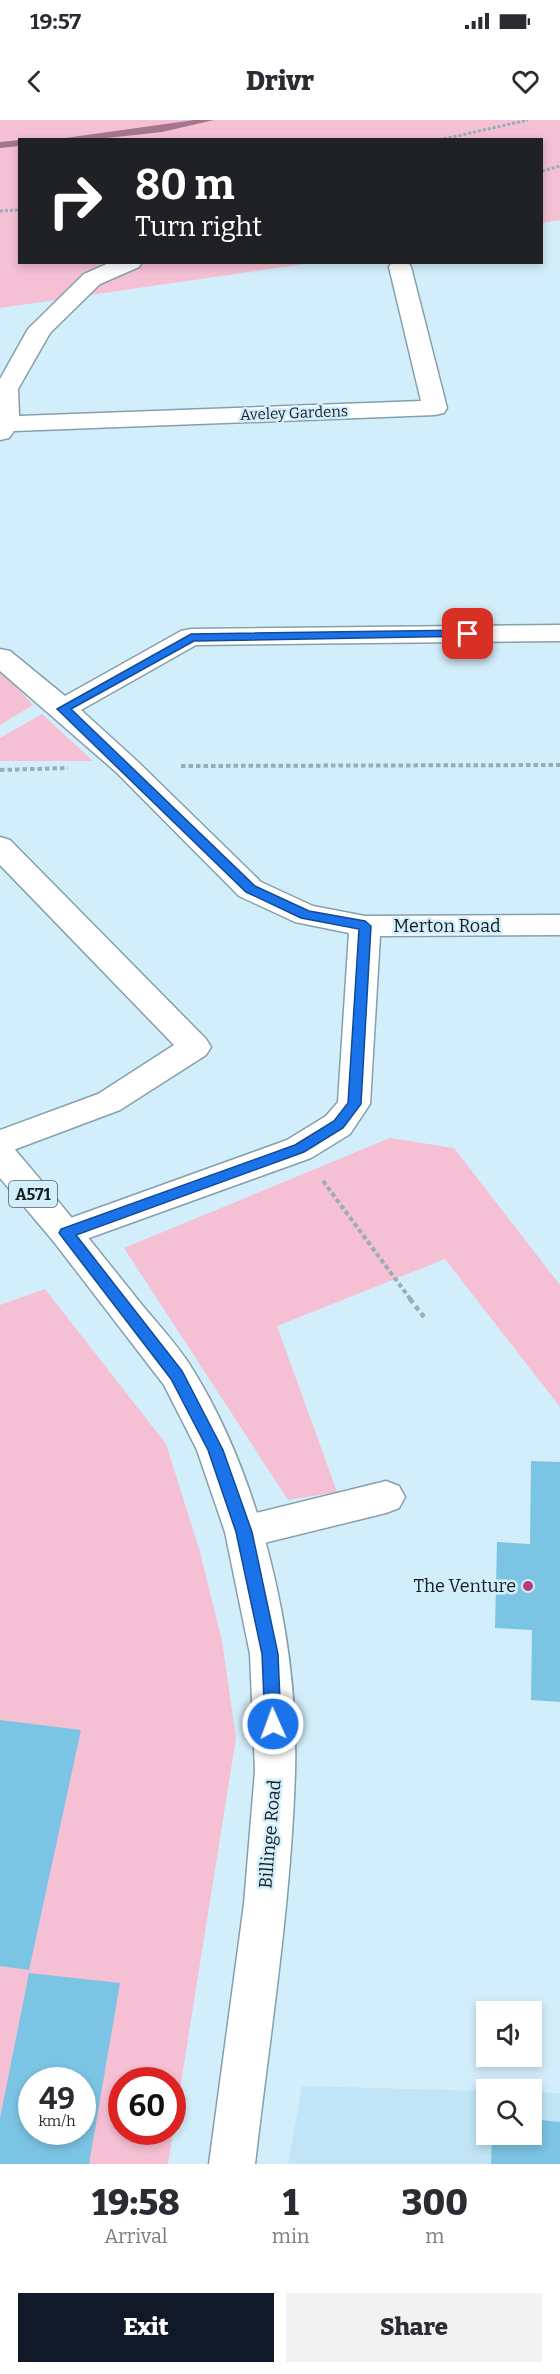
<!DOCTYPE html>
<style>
:root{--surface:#fff;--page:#f2f2f3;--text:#2b2b33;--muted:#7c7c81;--accent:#111827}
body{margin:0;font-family:Bitter,serif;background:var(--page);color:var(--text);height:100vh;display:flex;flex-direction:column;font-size:22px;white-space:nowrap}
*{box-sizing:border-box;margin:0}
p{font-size:20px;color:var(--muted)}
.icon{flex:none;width:33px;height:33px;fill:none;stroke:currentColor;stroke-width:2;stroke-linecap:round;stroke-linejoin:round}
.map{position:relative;height:2044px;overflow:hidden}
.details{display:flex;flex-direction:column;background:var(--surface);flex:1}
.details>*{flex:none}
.guide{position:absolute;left:18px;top:18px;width:525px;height:126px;border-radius:0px;box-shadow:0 3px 9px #0003;background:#202124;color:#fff;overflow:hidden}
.fabs{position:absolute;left:476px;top:1881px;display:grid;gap:12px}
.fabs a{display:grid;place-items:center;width:66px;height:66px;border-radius:0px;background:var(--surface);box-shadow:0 3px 9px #0003;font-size:30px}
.speed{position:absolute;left:18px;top:1947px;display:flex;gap:12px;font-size:30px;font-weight:700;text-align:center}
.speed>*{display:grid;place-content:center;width:78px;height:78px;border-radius:50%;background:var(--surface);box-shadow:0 3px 9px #0003;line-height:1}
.speed small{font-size:15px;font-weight:400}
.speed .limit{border:9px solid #d22;background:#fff;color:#111}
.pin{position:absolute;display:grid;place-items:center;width:51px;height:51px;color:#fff;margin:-26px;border-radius:12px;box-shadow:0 3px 9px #0006}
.me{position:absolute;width:66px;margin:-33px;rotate:358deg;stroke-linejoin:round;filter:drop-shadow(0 0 4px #0008)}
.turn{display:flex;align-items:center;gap:21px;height:126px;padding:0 18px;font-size:27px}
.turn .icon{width:78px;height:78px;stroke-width:2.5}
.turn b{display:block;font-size:42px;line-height:51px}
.eta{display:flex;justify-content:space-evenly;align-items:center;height:102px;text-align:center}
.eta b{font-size:36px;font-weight:800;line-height:42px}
.action{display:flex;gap:12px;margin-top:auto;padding:12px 18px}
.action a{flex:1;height:69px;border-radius:0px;background:var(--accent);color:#fff;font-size:24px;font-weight:800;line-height:69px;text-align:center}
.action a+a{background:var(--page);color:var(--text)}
.status{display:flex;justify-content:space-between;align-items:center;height:42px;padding:0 30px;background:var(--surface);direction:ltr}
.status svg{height:16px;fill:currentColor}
header{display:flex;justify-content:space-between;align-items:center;height:78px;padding:0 18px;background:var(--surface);font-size:27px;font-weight:800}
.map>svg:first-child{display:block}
</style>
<div class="status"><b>19:57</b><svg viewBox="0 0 49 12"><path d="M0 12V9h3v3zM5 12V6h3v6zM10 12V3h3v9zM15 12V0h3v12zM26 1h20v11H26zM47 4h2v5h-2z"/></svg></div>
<header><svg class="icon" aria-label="back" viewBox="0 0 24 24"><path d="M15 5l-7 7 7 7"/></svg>Drivr<svg class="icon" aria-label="heart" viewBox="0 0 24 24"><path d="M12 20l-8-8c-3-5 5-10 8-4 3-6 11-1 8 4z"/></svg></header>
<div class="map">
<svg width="560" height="2044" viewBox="0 0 560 2044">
<rect width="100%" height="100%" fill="#d3eefb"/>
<!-- built -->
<polygon fill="#c1e5f6" points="302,1966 486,1971 486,2014 531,2014 531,1972 560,1973 560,2044 288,2044"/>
<!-- green -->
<g fill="#f5bfd4" fill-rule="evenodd">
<polygon points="0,0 560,0 560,100 542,103 542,20 20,20 20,142 304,144 0,188"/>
<polygon points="0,549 33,585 0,605"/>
<polygon points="42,594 93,641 0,641 0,618"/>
<polygon points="390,1018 454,1028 560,1165 560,1287 445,1139 277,1206 337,1372 288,1380 124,1128"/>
<path d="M 45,1169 L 166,1324 L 200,1432 L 222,1521 L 236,1618 L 168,2044 L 0,2044 L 0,1185 ZM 32,1960 L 82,1960 L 82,2012 L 32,2012 ZM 122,1960 L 172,1960 L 172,2012 L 122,2012 Z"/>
</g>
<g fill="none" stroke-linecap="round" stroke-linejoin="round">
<!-- stream -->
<g fill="#a2778b" fill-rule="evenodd">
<polygon points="194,0 214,0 162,12 88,20 51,20"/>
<polygon points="20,20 20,26 0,28 0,22"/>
</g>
</g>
<!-- building -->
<g fill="#7bc4e3" fill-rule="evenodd">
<polygon points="531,1341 560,1342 560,1582 531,1580 532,1510 495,1508 497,1422 530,1424"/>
<polygon points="0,1600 81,1610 29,1850 0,1846"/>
<path d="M 29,1853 L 120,1863 L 89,2044 L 0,2044 L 0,1998 ZM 32,1960 L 82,1960 L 82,2012 L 32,2012 Z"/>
<polygon points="531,1999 560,2002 560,2044 491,2044 492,2014 531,2014"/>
</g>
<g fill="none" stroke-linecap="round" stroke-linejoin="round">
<defs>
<g id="minor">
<polygon points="111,142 142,142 139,147 100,164 50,213 18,269 19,296 421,281 389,147 392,142 408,142 411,147 447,288 444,293 435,295 14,311 9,318 0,320 0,259 28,209 84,154"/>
<polygon points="560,505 560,521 196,525 81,590 136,640 261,762 313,786 365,796 560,795 560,815 380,816 370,984 350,1014 311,1038 78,1122 66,1126 54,1122 49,1113 54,1104 287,1020 326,996 338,982 349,813 295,802 239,776 116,652 0,551 0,529 10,531 65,576 181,511 191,509"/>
<polygon points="0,717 10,720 206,919 211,927 206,935 120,990 0,1035 0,1010 98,974 174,925 0,745"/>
<polygon points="386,1361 399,1366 405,1377 399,1388 386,1393 244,1428 231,1423 225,1412 231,1401 244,1396"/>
</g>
<path id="major" d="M 0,1023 L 12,1026 C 55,1077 97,1128 138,1180 C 155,1201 175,1222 190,1245 C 261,1357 299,1521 295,1653 C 291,1784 270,1914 255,2044 L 209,2044 L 244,1784 L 255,1651 L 250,1534 L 225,1412 L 197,1330 L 164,1265 L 54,1122 L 0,1058 Z"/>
</defs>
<!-- minor casing -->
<use href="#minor" stroke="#859fab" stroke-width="3"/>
<!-- major casing -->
<use href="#major" stroke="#859fab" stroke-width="3"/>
<!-- path-far2 -->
<g stroke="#97adb7" stroke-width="3" stroke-dasharray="3 2" stroke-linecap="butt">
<polyline points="439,20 528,0"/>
<polyline points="542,51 560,46"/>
<polyline points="0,91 20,90"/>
</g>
<!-- path-far1 -->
<g stroke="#97adb7" stroke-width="4" stroke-dasharray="4.5 3" stroke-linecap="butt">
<polyline points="181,646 560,645"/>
<polyline points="0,650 68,648"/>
<polyline points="323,1061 411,1180"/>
</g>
<!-- path -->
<polyline stroke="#97adb7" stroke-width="4.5" stroke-dasharray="5 4" stroke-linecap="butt" points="410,1179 424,1197"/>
<!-- minor -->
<use href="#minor" fill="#fff" fill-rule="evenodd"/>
<!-- major -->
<use href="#major" fill="#fff" fill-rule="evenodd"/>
</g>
<!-- route -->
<polygon fill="#1a73e8" stroke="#114b97" stroke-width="1.5" points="468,510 472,511 472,516 194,521 71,589 255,766 309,791 365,801 371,806 361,984 343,1008 304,1032 76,1115 182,1251 223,1330 252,1412 278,1534 281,1604 279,1610 273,1612 267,1610 265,1604 262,1534 236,1412 208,1330 171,1259 59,1113 61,1109 295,1025 334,1001 348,983 359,809 301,798 246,772 57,589 191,514"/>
<!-- markers -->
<circle fill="#bc377b" stroke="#d3eefb" stroke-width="2" cx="528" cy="1466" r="6"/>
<g text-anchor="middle" stroke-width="5" stroke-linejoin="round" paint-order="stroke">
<!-- far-street labels -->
<g font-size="15" fill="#151f23" stroke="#d3eefb">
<text transform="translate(294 293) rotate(-2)" y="5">Aveley Gardens</text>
</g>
<!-- shield labels -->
<rect fill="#d3eefb" stroke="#4e5d64" stroke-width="1.5" x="9" y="1061" width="48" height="26" rx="4.5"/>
<g font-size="16" font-weight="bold" fill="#151f23">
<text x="33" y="1080">A571</text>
</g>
<!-- street labels -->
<g font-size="18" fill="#151f23" stroke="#d3eefb">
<text x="447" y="812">Merton Road</text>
<text transform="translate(270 1714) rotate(-85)" y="6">Billinge Road</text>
</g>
<!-- poi labels -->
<g font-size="18" fill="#151f23" stroke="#d3eefb" text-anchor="end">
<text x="516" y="1472">The Venture</text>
</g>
</g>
</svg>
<div class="fabs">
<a><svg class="icon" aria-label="sound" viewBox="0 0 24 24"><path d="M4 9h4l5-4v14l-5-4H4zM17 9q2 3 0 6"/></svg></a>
<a><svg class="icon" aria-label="search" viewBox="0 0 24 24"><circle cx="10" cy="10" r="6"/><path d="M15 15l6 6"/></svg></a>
</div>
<div class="speed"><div>49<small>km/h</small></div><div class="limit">60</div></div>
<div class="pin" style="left:468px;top:514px;background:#d93025"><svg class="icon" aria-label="arrive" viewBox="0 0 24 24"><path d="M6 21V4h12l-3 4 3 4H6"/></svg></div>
<svg class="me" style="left:273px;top:1604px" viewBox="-20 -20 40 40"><circle r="17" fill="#1a73e8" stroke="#fff" stroke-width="3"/><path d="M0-11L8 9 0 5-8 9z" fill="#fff"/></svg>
<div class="guide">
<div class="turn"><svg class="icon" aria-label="right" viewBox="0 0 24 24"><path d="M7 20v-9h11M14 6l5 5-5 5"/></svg><div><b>80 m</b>Turn right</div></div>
</div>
</div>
<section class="details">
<div class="eta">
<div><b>19:58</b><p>Arrival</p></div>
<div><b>1</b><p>min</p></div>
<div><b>300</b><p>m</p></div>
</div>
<div class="action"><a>Exit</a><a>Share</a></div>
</section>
